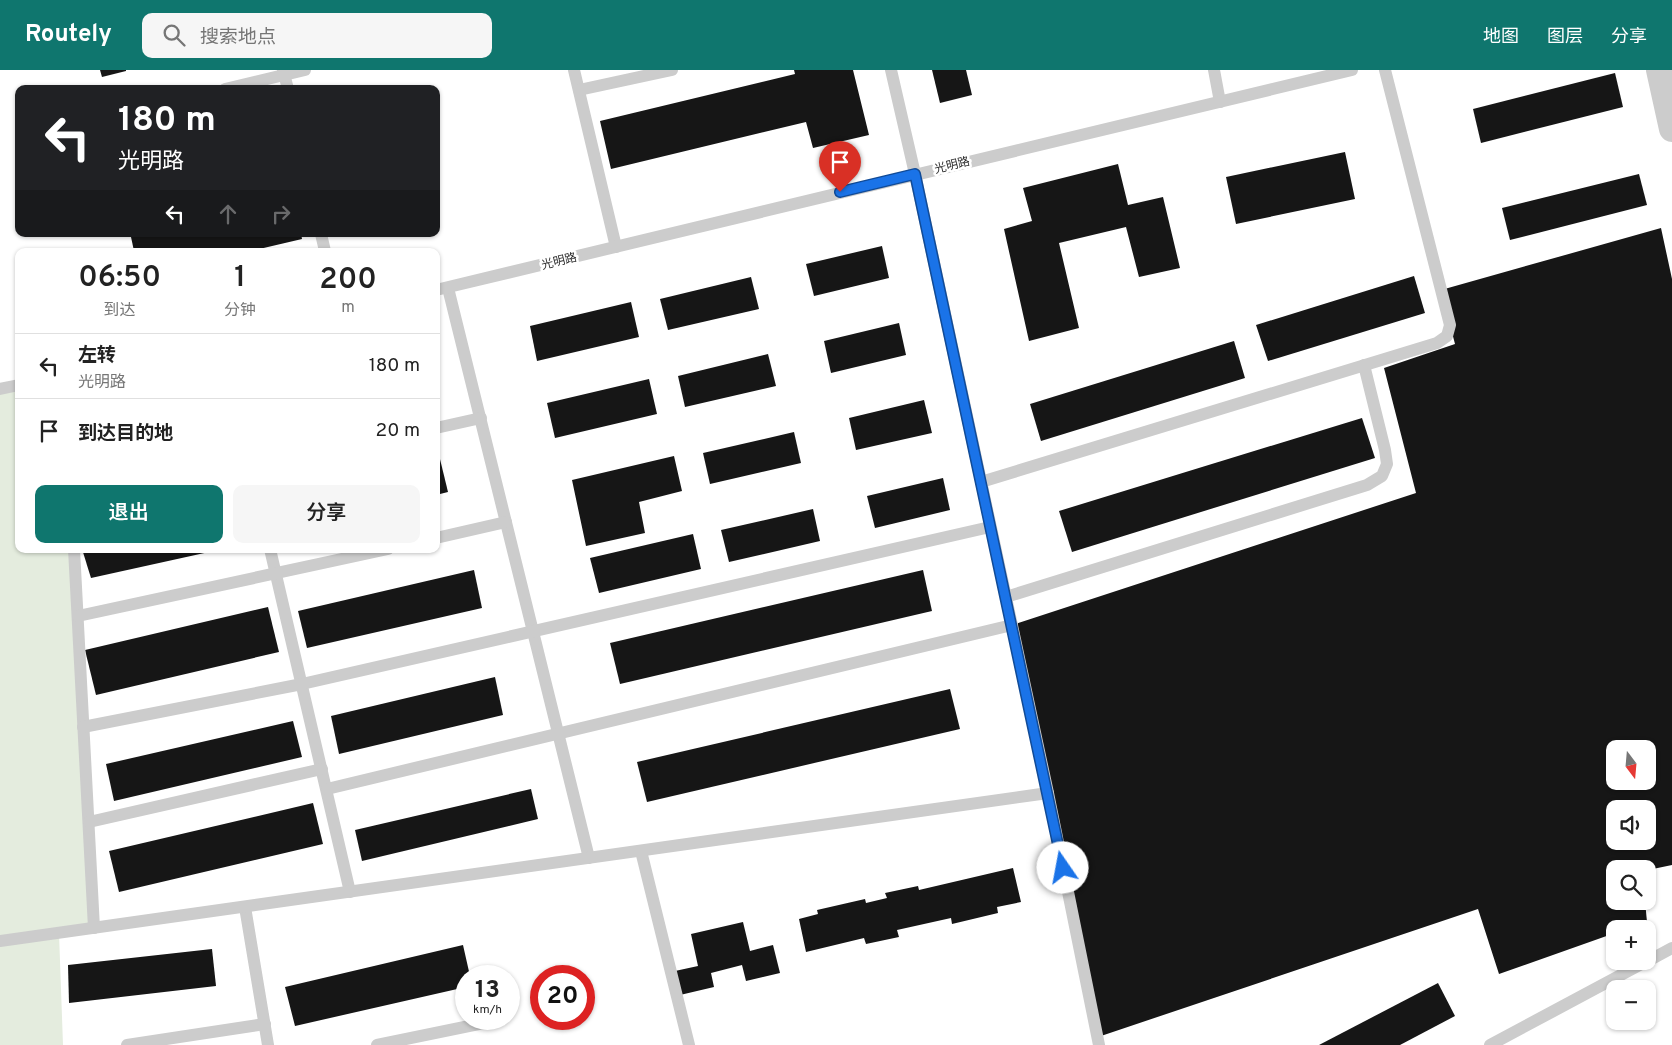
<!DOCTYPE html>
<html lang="zh">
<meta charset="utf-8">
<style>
:root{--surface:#fff;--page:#f6f6f6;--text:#222;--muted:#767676;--line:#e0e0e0;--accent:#0f766e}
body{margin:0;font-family:Overpass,"Noto Sans SC",sans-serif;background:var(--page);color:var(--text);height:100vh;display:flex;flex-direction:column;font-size:19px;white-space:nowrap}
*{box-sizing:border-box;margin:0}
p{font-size:16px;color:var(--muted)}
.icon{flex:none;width:28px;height:28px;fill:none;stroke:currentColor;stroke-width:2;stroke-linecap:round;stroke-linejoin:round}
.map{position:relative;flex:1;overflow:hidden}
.side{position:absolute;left:15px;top:178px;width:425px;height:305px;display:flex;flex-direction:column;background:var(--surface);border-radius:10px;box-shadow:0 1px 4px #0004}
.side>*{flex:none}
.guide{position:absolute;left:15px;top:15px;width:425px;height:152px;border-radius:10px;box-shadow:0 1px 4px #0004;background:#202124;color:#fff;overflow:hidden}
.needle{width:32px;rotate:164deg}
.buttons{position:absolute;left:1606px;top:670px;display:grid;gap:10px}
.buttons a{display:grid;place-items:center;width:50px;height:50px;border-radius:10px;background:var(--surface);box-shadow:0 1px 4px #0004;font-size:25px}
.speed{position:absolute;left:455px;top:895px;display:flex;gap:10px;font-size:25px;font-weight:700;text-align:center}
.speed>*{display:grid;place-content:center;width:65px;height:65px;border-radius:50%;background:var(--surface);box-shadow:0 1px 4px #0004;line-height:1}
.speed small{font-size:12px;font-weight:400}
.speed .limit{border:8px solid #d22;background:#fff;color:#111}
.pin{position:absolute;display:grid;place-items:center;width:42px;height:42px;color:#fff;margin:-51px -21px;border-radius:50% 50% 50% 0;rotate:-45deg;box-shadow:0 0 5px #0007}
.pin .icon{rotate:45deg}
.me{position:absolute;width:55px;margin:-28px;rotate:348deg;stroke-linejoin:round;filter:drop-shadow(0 0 4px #0008)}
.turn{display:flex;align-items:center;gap:18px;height:105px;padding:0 20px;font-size:22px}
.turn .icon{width:65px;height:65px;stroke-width:2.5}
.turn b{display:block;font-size:35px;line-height:42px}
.lanes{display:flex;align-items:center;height:48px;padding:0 20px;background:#0003;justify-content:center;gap:25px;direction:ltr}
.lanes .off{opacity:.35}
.eta{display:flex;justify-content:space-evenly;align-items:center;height:85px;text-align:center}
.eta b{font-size:30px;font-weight:600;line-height:35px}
.primary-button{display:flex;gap:10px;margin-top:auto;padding:10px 20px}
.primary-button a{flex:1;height:58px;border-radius:10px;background:var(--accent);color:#fff;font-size:20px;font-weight:600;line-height:58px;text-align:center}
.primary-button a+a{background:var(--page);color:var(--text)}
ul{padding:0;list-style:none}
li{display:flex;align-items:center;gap:15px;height:65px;padding:0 20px;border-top:1px solid var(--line)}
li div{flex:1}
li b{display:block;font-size:19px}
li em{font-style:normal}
header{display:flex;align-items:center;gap:30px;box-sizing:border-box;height:70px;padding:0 25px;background:var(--accent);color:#fff}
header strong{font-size:24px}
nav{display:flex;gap:28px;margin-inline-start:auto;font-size:18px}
.search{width:350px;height:45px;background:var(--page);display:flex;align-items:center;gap:12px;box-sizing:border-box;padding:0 18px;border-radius:10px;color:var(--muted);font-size:19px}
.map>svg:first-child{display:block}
</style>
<header>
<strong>Routely</strong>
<div class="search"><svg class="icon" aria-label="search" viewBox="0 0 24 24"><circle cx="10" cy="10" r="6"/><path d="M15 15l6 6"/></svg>搜索地点</div>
<nav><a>地图</a><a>图层</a><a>分享</a></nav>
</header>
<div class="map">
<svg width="1672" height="975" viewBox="0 0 1672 975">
<rect width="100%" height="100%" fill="#fff"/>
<!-- park -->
<polygon fill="#e4ecde" points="19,315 19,479 74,479 94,858 59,863 63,975 0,975 0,319"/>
<!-- building -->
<g fill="#161616" fill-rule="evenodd">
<polygon points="100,0 126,0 126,1 102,7"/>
<polygon points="794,0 853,0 869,65 813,78 806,52 611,99 600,51 795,4"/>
<polygon points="932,0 966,0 972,25 940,33"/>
<polygon points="1615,3 1623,37 1481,73 1473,39"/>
<polygon points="1345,82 1355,129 1236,154 1226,107"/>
<polygon points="1118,94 1128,135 1163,127 1180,198 1139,207 1126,157 1059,173 1079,258 1029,271 1004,159 1032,151 1023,118"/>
<polygon points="1639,104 1647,135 1510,170 1502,138"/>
<path d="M 1661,158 L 1672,209 L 1672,795 L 1648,800 L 1648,799 L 1615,799 L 1615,831 L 1645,831 L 1647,852 L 1627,859 L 1615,859 L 1615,863 L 1499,904 L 1478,839 L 1098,967 L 1012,555 L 1416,423 L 1384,298 L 1455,274 L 1441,220 ZM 1615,679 L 1648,679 L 1648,711 L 1615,711 ZM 1615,739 L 1648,739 L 1648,771 L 1615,771 Z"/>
<polygon points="143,164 301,164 302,169 251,181 134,181 131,167"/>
<polygon points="882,176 889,208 814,226 806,194"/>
<polygon points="1414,206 1425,243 1268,291 1256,255"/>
<polygon points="751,207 759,239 668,260 660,229"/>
<polygon points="631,232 639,267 537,291 530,256"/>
<polygon points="899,253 906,285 831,303 824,271"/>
<polygon points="1234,271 1245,308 1041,371 1030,334"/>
<polygon points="768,284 776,316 685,337 678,306"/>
<polygon points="649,309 657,344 555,368 547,333"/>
<polygon points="924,330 932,363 856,380 849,348"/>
<polygon points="1362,348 1375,388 1072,482 1059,441"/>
<polygon points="794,362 801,393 710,414 703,383"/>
<polygon points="439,385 448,422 436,425 436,386"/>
<polygon points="674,386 682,421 639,432 645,463 586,476 572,410"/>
<polygon points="943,408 950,440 875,458 867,426"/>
<polygon points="813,439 820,471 729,492 721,460"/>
<polygon points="693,464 701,499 599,523 590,488"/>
<polygon points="82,479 218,479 218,480 91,508"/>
<polygon points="474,500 482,538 307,578 298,541"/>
<polygon points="923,500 932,541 620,614 610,573"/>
<polygon points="268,537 279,582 96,625 85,580"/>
<polygon points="495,607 503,645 339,684 331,646"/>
<polygon points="950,619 960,659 647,732 637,692"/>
<polygon points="293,651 302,687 114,731 106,694"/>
<polygon points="531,719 538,749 362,791 355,760"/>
<polygon points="313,733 323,774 119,822 109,781"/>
<polygon points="1013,798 1021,832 997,837 998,843 952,854 951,848 897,860 899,867 866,874 864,868 806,882 799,849 818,844 817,840 865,829 866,833 887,828 885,823 918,816 919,820"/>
<polygon points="743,852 750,881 773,875 780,903 746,911 742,895 711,903 714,917 680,925 675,901 698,896 691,864"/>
<polygon points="463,875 470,906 466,906 466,917 295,956 285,917"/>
<polygon points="212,879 216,916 69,933 68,895"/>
<polygon points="1438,913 1455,946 1400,975 1319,975"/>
</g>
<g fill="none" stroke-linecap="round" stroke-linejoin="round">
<!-- lane -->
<g stroke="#ccc" stroke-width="12">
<polyline points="283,0 288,19"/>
<polyline points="574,0 616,177"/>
<polyline points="891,0 915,104 1048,723 1099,975"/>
<polyline points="1214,0 1220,32"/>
<polyline points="225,19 305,0"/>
<polyline points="579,20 672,0"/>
<polyline points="321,164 325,181"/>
<polyline points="448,218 589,788"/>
<polyline points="436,220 1352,0"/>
<polyline points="0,319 19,315"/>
<polyline points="436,358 481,348"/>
<polyline points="981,412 1437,273 1447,266 1450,255 1385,0"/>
<polyline points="436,468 506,452"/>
<polyline points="74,479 94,858"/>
<polyline points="270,479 350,822"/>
<polyline points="1006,527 1367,415 1382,406 1387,394 1385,380 1364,295"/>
<polyline points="78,546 388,479"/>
<polyline points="83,657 302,614 990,457"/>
<polyline points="327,719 1012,555"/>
<polyline points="89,752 322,699"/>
<polyline points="641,781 689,975"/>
<polyline points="245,837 268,975"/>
<polyline points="0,871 1048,723"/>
<polyline points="1648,891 1672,878"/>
<polyline points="127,975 265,954"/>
<polyline points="377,975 503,949"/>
<polyline points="1490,975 1647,891"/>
</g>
<!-- street -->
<polyline stroke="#ccc" stroke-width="26" points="1659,0 1672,59"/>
</g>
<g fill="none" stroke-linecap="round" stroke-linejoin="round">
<defs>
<polyline id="route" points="840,122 915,104 1063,798"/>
</defs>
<!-- route casing -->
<use href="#route" stroke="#114b97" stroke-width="12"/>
<!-- route -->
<use href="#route" stroke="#1a73e8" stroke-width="9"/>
</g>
<g text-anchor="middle" stroke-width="5" stroke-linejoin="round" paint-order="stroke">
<!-- street labels -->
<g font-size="12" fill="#2f2f2f" stroke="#fff">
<text transform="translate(952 95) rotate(-14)" y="4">光明路</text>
<text transform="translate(559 191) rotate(-14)" y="4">光明路</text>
</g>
</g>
</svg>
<div class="buttons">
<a><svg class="needle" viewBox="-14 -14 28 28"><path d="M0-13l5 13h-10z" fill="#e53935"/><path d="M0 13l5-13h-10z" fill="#767676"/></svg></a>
<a><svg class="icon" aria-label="sound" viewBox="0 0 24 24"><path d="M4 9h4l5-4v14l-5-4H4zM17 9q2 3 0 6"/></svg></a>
<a><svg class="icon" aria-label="search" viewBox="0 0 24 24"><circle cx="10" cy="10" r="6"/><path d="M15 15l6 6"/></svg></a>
<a>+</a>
<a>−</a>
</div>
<div class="speed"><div>13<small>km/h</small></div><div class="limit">20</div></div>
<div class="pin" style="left:840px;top:122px;background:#d93025"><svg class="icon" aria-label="arrive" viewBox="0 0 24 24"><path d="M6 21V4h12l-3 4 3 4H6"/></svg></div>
<svg class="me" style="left:1063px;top:798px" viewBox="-20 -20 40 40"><circle r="19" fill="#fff"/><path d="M0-13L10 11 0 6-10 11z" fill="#1a73e8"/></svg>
<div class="guide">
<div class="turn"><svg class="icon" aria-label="left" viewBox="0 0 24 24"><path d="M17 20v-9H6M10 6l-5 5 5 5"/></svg><div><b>180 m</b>光明路</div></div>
<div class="lanes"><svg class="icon" aria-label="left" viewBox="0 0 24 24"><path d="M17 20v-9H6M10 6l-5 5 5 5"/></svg><svg class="icon off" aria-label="ahead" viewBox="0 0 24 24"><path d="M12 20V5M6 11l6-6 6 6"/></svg><svg class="icon off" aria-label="right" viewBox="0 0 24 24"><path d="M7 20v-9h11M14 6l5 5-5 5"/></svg></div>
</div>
<section class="side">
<div class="eta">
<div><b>06:50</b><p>到达</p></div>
<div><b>1</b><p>分钟</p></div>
<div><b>200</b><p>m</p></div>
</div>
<ul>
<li><svg class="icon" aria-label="left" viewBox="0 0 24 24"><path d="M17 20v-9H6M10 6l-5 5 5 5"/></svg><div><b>左转</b><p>光明路</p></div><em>180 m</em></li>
<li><svg class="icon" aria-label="arrive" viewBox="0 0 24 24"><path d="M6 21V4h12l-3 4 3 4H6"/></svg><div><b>到达目的地</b></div><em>20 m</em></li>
</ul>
<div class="primary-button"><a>退出</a><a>分享</a></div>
</section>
</div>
